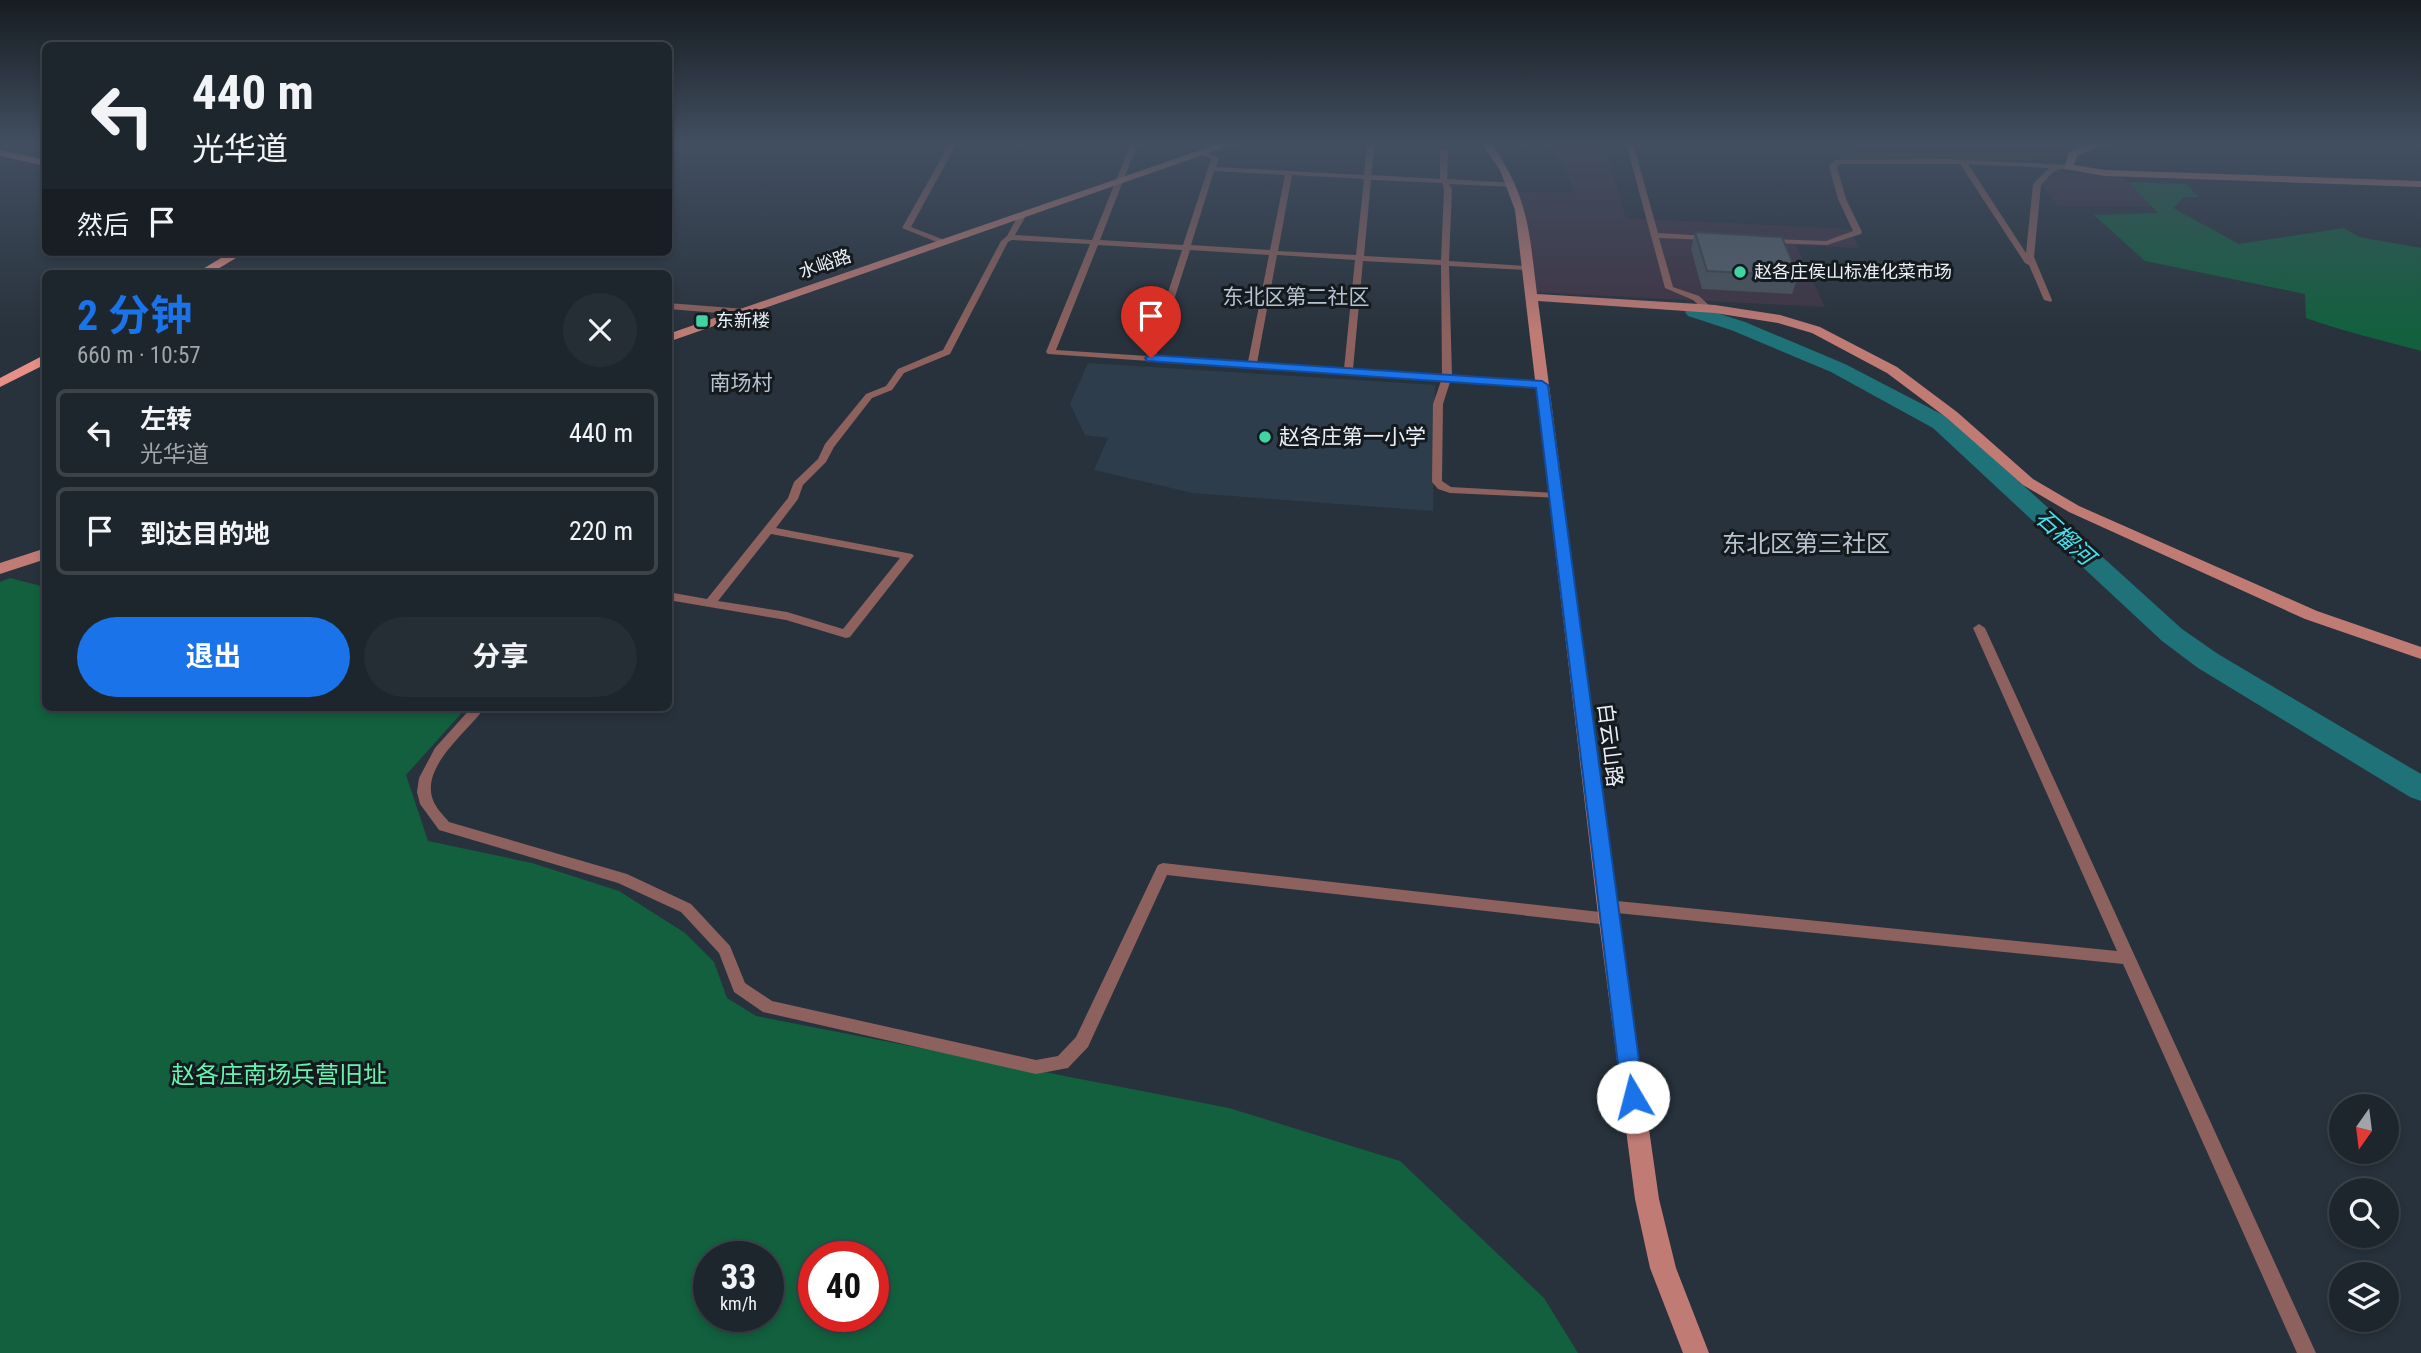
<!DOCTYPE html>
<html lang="zh">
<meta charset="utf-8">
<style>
:root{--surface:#1e262d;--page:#262e35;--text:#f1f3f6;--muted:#a1a5aa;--line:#3c4349;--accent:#1a73e8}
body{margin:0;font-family:"Roboto Condensed","Noto Sans SC",sans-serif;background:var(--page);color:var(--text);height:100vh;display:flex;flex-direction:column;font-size:26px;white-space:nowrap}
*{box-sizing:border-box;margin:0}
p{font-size:23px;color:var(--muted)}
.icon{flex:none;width:38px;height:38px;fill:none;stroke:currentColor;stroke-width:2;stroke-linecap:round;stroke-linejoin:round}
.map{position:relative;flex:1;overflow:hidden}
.panel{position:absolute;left:42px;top:270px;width:630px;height:441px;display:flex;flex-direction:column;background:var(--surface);border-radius:10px;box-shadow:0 4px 10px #0003,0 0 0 2px var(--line)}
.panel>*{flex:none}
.top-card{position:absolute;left:42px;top:42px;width:630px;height:214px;border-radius:10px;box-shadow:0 4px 10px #0003,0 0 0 2px var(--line);background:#1e262d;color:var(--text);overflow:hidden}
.needle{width:46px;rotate:194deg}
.fabs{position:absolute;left:2329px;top:1094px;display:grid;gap:14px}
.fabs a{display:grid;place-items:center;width:70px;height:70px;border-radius:50%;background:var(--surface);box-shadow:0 4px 10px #0003,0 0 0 2px var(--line);font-size:35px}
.speed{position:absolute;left:693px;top:1241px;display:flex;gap:14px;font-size:35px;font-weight:700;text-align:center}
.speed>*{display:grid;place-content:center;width:91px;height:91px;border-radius:50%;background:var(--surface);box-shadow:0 4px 10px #0003,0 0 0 2px var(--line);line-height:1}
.speed small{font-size:18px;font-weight:400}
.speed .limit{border:10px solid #d22;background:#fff;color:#111}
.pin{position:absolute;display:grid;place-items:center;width:60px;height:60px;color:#fff;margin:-72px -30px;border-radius:50% 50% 50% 0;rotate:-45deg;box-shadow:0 0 7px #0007}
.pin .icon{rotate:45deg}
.me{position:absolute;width:77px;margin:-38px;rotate:352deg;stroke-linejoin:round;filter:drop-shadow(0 0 5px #0008)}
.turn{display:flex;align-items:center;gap:24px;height:147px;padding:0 35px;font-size:32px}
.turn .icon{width:91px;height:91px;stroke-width:2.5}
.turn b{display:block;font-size:49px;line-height:60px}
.then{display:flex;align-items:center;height:66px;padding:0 35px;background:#0003;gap:14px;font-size:26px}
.round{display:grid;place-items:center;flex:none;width:74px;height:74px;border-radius:37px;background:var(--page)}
.headline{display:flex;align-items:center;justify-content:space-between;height:119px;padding:0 35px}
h1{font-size:42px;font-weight:700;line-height:52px;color:var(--accent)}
.action{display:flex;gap:14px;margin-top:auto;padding:14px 35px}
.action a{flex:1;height:80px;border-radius:42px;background:var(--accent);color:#fff;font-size:28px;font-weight:700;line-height:80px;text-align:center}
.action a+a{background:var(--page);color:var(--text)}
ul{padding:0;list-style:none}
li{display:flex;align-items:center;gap:21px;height:88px;margin:0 14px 10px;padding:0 21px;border:4px solid var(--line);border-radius:10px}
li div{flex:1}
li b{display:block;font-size:26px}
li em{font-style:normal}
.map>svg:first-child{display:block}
</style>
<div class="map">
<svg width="2421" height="1353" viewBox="0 0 2421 1353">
<rect width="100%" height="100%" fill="#28323c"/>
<!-- commercial -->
<g fill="#3e3444">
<polygon points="1548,143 1604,143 1626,218 1850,229 1859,248 1796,245 1825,307 1533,292 1517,192 1574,193 1565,168"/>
<polygon points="2063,173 2120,175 2153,206 2058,206 2042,184 2046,179"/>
</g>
<!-- built -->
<polygon fill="#2e3d4c" points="1088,363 1435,385 1433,511 1193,493 1094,470 1108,438 1085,435 1070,404"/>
<!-- medical -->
<polygon fill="#413727" points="1851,143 2094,143 2047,159 1969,162 1850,160 1844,158"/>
<!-- green -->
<g fill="#12603e" fill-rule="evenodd">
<path d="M 2128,182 L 2186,184 L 2199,197 L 2184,197 L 2173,208 L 2239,244 L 2344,228 L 2359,237 L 2421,248 L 2421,351 C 2382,340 2345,332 2306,318 L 2305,294 L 2145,261 L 2094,215 L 2158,213 Z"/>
<path d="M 10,578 L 45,587 L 46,707 L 467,707 L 406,775 L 428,841 L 532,863 L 619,891 L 685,933 L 714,962 L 727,998 L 756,1016 L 1229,1108 L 1400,1161 L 1544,1298 L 1578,1353 L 0,1353 L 0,582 ZM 709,1256 L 768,1256 L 768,1316 L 709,1316 ZM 814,1256 L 873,1256 L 873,1316 L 814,1316 Z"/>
</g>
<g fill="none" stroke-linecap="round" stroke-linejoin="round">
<!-- river -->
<polygon fill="#1e7278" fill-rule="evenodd" points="1695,306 1745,322 1845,364 1949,418 2182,629 2218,654 2421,774 2421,801 2410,797 2198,668 2162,641 1933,428 1831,372 1731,330 1688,316 1685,312 1688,308"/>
<!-- street -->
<g fill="#8d615d" fill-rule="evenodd">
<polygon points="950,143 957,143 911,227 947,241 948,243 944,245 902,228"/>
<path d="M 1131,143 L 1138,143 L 1100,240 L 1183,245 L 1211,159 L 1202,155 L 1202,151 L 1205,151 L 1219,158 L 1216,167 L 1364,175 L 1367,143 L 1375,143 L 1371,175 L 1440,179 L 1440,151 L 1444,149 L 1448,151 L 1447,179 L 1515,183 L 1515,187 L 1512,187 L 1449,184 L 1452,189 L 1449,261 L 1527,266 L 1531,268 L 1527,270 L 1449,266 L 1452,376 L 1542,382 L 1547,385 L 1542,388 L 1450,382 L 1443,404 L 1442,481 L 1451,487 L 1556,493 L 1561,496 L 1560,498 L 1450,493 L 1438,489 L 1432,482 L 1433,404 L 1441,381 L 1048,354 L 1046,352 L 1090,244 L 1012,240 L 1008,242 L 950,354 L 904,373 L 892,390 L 872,398 L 834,447 L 826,462 L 803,485 L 798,499 L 776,528 L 912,554 L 914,556 L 912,558 L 850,637 L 846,638 L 786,620 L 668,600 L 668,592 L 707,599 L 788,498 L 794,482 L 818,459 L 825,444 L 866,394 L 886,386 L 898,369 L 943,350 L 1001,241 L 1007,236 L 1019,214 L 1026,216 L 1015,235 L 1092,240 ZM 1214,171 L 1285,175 L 1270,250 L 1191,245 ZM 1292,175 L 1364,179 L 1356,255 L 1278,251 ZM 1371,180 L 1442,183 L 1444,189 L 1441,260 L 1364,256 ZM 1098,245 L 1182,250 L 1147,356 L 1056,350 ZM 1190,250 L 1269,255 L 1248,362 L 1156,356 ZM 1277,255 L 1355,260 L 1344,369 L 1257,363 ZM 1363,261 L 1441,265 L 1442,375 L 1353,369 ZM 771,534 L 900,558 L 843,629 L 787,612 L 718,601 Z"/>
<polygon points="1626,143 1633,143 1658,233 1708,236 1712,238 1708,240 1659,238 1673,287 1699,296 1711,307 1711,311 1705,311 1693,300 1665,288"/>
<path d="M 1946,159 L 2071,165 L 2071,169 L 2061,169 L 2053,172 L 2041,185 L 2034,257 L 2052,300 L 2051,302 L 2044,300 L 2029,265 L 2025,263 L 1960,164 L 1840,164 L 1837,167 L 1846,199 L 1862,232 L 1861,234 L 1827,245 L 1769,243 L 1765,241 L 1769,239 L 1826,241 L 1853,231 L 1838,199 L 1829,166 L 1835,160 ZM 1968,164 L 2049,168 L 2033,184 L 2026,253 Z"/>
<polygon points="668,303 745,309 749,312 745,315 668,309"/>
<polygon points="1979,624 1985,628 2316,1353 2297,1353 2123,964 1607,912 1602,910 1600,906 1602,902 1607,900 2117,951 1973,628"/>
<path d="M 472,707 L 485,707 C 469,731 420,766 433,800 C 436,808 443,815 449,822 L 627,874 L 691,904 L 730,946 L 745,983 L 772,1001 L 1036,1060 L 1058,1056 L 1076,1037 L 1156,869 L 1158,865 L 1163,863 L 1609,913 L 1614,915 L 1616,919 L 1614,923 L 1609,925 L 1167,875 L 1088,1047 L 1068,1068 L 1036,1074 L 763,1012 L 734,992 L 719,953 L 681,912 L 618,883 L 439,830 L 420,804 L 417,792 L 419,778 L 435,748 Z"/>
</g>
<!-- secondary -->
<g fill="#c07b75" fill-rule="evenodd">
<polygon points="1221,143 1237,143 668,342 668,334"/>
<path d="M 1481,143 L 1491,143 C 1529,197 1529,231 1537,294 L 1715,305 L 1780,315 L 1820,327 L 1897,367 L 1957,412 L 2033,479 L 2079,506 L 2317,611 L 2421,647 L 2421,659 L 2305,619 L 2069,512 L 2023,485 L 1947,418 L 1887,373 L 1812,333 L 1778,323 L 1715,313 L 1538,301 L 1617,906 L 1659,1199 L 1676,1268 L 1709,1353 L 1683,1353 L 1650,1268 L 1635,1199 L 1597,906 L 1515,210 L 1500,170 Z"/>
<polygon points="2092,143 2108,143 2077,156 2074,165 2105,170 2421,181 2421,187 2105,176 2064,169 2069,152"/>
<polygon points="0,150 46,160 46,166 0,156"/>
<polygon points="46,548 46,559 0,574 0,563"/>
</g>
<!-- primary -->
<g fill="#e88f87" fill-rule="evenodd">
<polygon points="231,252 246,252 211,273 196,273"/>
<polygon points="46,354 46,364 0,387 0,378"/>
</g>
</g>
<!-- wall -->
<polygon fill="#49535c" points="1695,232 1798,276 1792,294 1702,289 1691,249"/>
<!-- building -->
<polygon fill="#55606b" stroke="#3c434b" stroke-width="2" points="1695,232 1782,237 1798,276 1707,271"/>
<!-- sky -->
<linearGradient id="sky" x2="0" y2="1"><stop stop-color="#161c21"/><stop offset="0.43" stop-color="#424f61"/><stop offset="1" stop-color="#424f61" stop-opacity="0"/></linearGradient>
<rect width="2421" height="333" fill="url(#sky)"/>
<!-- route -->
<polygon fill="#1a73e8" stroke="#114b97" stroke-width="2" points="1151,355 1542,381 1548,385 1644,1097 1640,1104 1633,1107 1625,1104 1622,1097 1536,388 1147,361 1145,358"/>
<!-- markers -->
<g fill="#3fd4a2" stroke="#151a1e" stroke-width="2.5">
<circle cx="1740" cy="272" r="7"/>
<rect x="695" y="314" width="14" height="14" rx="3.5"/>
<circle cx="1265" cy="437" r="7"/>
</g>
<g text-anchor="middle" stroke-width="6" stroke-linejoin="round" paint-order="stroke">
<!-- far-street labels -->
<g font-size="18" fill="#e9f0f7" stroke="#151a1e">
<text transform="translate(825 264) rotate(-19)" y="6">水峪路</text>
</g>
<!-- far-poi labels -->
<g font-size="18" fill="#e9f0f7" stroke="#151a1e" text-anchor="start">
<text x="1754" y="278">赵各庄侯山标准化菜市场</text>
<text x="716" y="327">东新楼</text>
</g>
<!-- far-quarter labels -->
<g font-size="21" fill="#b6c3d0" stroke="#151a1e">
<text x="1296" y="304">东北区第二社区</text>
<text x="741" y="390">南场村</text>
</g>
<!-- poi labels -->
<g font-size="21" fill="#e9f0f7" stroke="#151a1e" text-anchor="start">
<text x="1279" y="444">赵各庄第一小学</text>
</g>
<!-- street labels -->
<g font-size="21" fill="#e9f0f7" stroke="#151a1e">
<text transform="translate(1610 745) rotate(83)" y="7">白云山路</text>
</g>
<!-- water labels -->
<g font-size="23" font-style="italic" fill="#44e1ec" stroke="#151a1e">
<text transform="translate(2065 537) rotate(42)" y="8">石榴河</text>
</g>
<!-- quarter labels -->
<g font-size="24" fill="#b6c3d0" stroke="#151a1e">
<text x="1806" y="552">东北区第三社区</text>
</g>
<!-- near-park labels -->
<g font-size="24" fill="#65f4ae" stroke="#151a1e">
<text x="279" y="1083">赵各庄南场兵营旧址</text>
</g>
</g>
</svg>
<div class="fabs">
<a><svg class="needle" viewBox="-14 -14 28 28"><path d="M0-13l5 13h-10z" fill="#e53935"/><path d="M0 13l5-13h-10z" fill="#a1a5aa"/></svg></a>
<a><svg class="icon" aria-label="search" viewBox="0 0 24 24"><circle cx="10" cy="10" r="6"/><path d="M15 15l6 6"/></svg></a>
<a><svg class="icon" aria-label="layers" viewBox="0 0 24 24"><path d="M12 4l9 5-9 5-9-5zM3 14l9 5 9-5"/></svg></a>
</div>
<div class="speed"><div>33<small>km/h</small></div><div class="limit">40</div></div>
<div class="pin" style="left:1151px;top:358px;background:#d93025"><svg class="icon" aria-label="arrive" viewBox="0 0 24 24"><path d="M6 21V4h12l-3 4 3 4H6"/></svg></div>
<svg class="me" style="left:1633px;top:1097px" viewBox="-20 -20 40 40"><circle r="19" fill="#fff"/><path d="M0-13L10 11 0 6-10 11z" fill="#1a73e8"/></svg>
<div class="top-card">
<div class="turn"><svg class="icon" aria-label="left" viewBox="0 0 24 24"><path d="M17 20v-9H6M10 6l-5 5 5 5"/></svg><div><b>440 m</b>光华道</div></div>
<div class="then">然后<svg class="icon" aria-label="arrive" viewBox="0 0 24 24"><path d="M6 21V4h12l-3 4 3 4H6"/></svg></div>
</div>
<section class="panel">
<div class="headline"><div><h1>2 分钟</h1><p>660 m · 10:57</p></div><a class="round"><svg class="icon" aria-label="close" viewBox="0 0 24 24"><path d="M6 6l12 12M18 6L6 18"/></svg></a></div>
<ul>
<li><svg class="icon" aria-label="left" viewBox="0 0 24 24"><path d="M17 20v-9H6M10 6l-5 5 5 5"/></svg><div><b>左转</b><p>光华道</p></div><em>440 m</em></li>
<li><svg class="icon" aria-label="arrive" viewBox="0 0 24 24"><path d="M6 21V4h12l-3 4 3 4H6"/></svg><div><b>到达目的地</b></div><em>220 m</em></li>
</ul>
<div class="action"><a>退出</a><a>分享</a></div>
</section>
</div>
